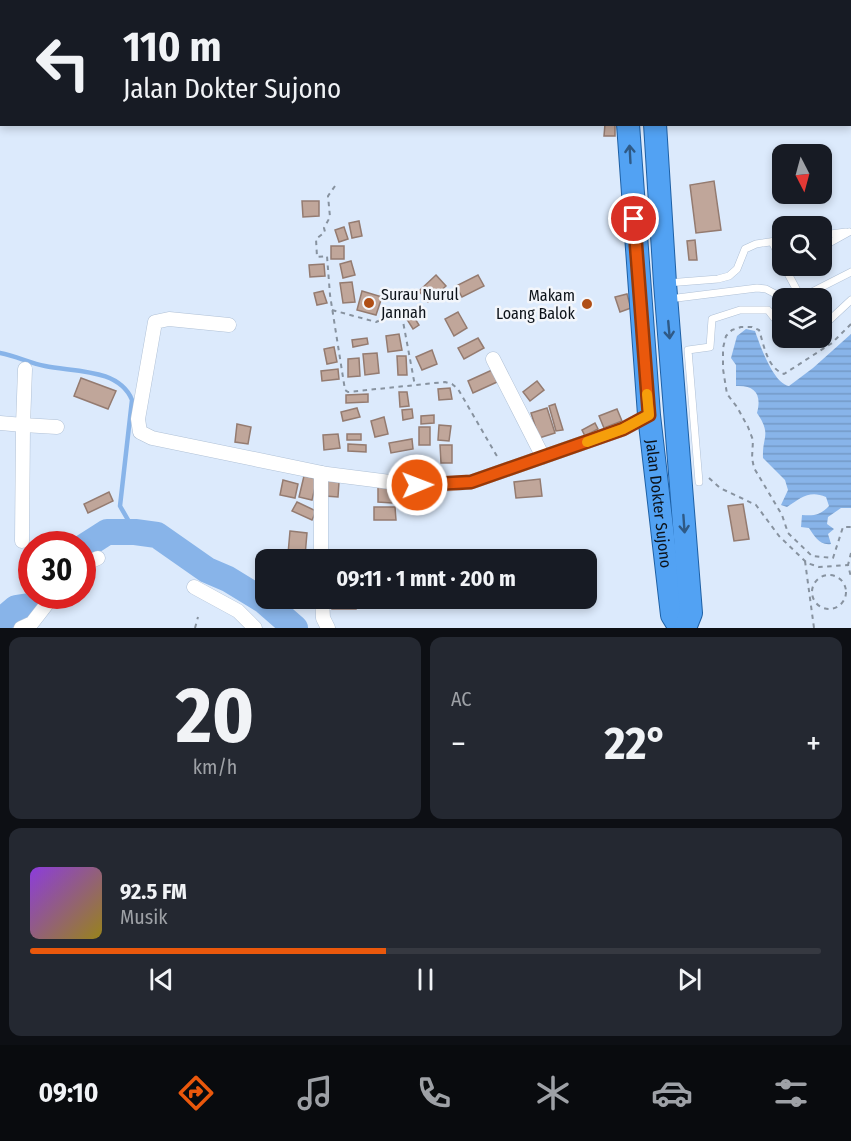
<!DOCTYPE html>
<html lang="id">
<meta charset="utf-8">
<style>
:root{--surface:#171b24;--page:#242831;--text:#f1f3f6;--muted:#9ea1a6;--line:#363941;--accent:#ea580c}
body{margin:0;font-family:"Fira Sans Condensed",sans-serif;background:var(--page);color:var(--text);height:100vh;display:flex;flex-direction:column;font-size:22px;white-space:nowrap}
*{box-sizing:border-box;margin:0}
p{font-size:20px;color:var(--muted)}
.icon{flex:none;width:33px;height:33px;fill:none;stroke:currentColor;stroke-width:2;stroke-linecap:round;stroke-linejoin:round}
.map{position:relative;height:628px;overflow:hidden}
.details{display:flex;flex-direction:column;gap:9px;padding:9px;background:#0d0f14;flex:1}
.details>*{flex:none}
.top-card{position:absolute;left:0px;top:0px;width:852px;height:126px;box-shadow:0 3px 9px #0003;background:#171b24;color:var(--text);overflow:hidden}
.needle{width:39px;rotate:174deg}
.buttons{position:absolute;left:772px;top:144px;display:grid;gap:12px}
.buttons a{display:grid;place-items:center;width:60px;height:60px;border-radius:12px;background:var(--surface);box-shadow:0 3px 9px #0003;font-size:30px}
.speed{position:absolute;left:18px;top:531px;display:flex;gap:12px;font-size:30px;font-weight:700;text-align:center}
.speed>*{display:grid;place-content:center;width:78px;height:78px;border-radius:50%;background:var(--surface);box-shadow:0 3px 9px #0003;line-height:1}
.speed .limit{border:9px solid #d22;background:#fff;color:#111}
.pin{position:absolute;display:grid;place-items:center;width:51px;height:51px;color:#fff;margin:-26px;border:3px solid #fff;border-radius:50%;box-shadow:0 2px 6px #0007}
.me{position:absolute;width:66px;margin:-33px;rotate:89deg;stroke-linejoin:round;filter:drop-shadow(0 0 4px #0008)}
.turn{display:flex;align-items:center;gap:21px;height:126px;padding:0 24px;font-size:27px}
.turn .icon{width:78px;height:78px;stroke-width:2.5}
.turn b{display:block;font-size:42px;line-height:51px}
.big{font-size:45px;font-weight:700;line-height:1.1}
.details .card{flex:1;display:flex;flex-direction:column;justify-content:center;gap:9px;min-width:0;padding:0 21px;border-radius:12px;background:var(--page)}
.details .dial{align-items:center;gap:0}
.dial b{font-size:78px;line-height:1}
.song{display:flex;align-items:center;gap:18px}
.cover{width:72px;height:72px;border-radius:9px;background:linear-gradient(135deg,hsl(270 70% 55%),hsl(50 70% 35%))}
.played{height:6px;border-radius:3px;background:linear-gradient(90deg,var(--accent) 45%,var(--line) 45%)}
.keys{display:flex;justify-content:space-around;direction:ltr}
.heat{display:flex;justify-content:space-between;align-items:center;font-size:33px;direction:ltr}
.details .tiles{flex:1;display:grid;gap:9px;grid-template-columns:1fr 1fr}
.card:last-child{grid-column:span 2}
.trip{position:absolute;left:255px;top:549px;width:342px;height:60px;border-radius:12px;background:var(--surface);box-shadow:0 3px 9px #0003;font-weight:700;line-height:60px;text-align:center}
.tabs{display:flex;height:96px;justify-content:space-around;align-items:center;background:#090b0e;color:var(--muted)}
.tabs .icon{width:42px;height:42px}
.tabs .current{color:var(--accent)}
.tabs b{font-size:27px;color:var(--text)}
.map>svg:first-child{display:block}
.water{fill:url(#water-rules)}
.lines{fill:none;stroke-linecap:round;stroke-linejoin:round}
.stream{stroke:#88b4e9;stroke-width:4.5}
.river{stroke:#88b4e9;stroke-width:26}
.building{fill:#c0a69a;stroke:#947b70;stroke-width:1.5}
.service-casing{stroke:#b0c1d6;stroke-width:8}
.minor-casing{stroke:#b0c1d6;stroke-width:15}
.trunk-casing{stroke:#1e60a5;stroke-width:24}
.path{stroke:#87929f;stroke-width:2;stroke-dasharray:4.5 4.5;stroke-linecap:butt}
.service{stroke:#fff;stroke-width:7}
.minor{stroke:#fff;stroke-width:14}
.trunk{stroke:#52a2f3;stroke-width:22}
.oneway{stroke:#2f5a86}
.route-casing{stroke:#983908;stroke-width:15}
.route{stroke:#ea580c;stroke-width:10}
.slow{stroke:#f59e0b;stroke-width:10}
.poi-dot{fill:#b04e15;stroke:#f3f6fb;stroke-width:2}
.labels{text-anchor:middle;stroke-width:5;stroke-linejoin:round;paint-order:stroke}
.poi-label{font-size:16px;fill:#0c1219;stroke:#f3f6fb;text-anchor:start}
.street-label{font-size:16px;fill:#0c1219;stroke:#f3f6fb}
</style>
<div class="map">
<svg width="851" height="628" viewBox="0 0 851 628">
<defs>
<pattern id="water-rules" width="6" height="5" patternUnits="userSpaceOnUse" patternTransform="scale(1.5)"><rect width="6" height="5" fill="#88b4e9"/><path d="M0 2.5h6" fill="none" stroke="#749ac7"/></pattern>
</defs>
<rect width="100%" height="100%" fill="#dceafc"/>
<path class="water" d="M 746,329 L 755,331 C 760,345 773,383 789,386 L 813,368 L 851,334 L 851,508 L 841,508 L 828,517 L 827,524 L 834,529 L 828,534 L 831,544 C 820,546 814,536 809,528 L 801,527 L 802,515 C 815,516 820,515 829,506 L 826,497 C 809,490 801,498 787,507 L 781,505 L 788,490 L 785,480 L 763,458 C 762,436 772,435 757,413 C 762,394 755,385 736,386 L 736,365 L 731,358 L 737,336 Z"/>
<g class="lines">
<path class="stream" d="M 0,353 C 16,356 30,363 45,366 C 73,372 119,368 132,400 L 120,506 L 135,532"/>
<g class="river">
<polyline points="82,548 107,532 135,532 157,535 207,570 228,579 264,601 295,628"/>
<polyline points="0,618 4,618 16,608 35,605 41,596"/>
</g>
</g>
<g class="building">
<polygon points="605,124 615,124 615,136 604,136"/>
<polygon points="714,181 721,230 696,233 690,185"/>
<polygon points="302,201 319,201 319,216 303,217"/>
<polygon points="359,221 362,236 352,238 349,223"/>
<polygon points="344,227 348,239 339,242 335,230"/>
<polygon points="695,240 697,260 689,260 687,241"/>
<rect x="331" y="246" width="13" height="13"/>
<polygon points="351,261 355,275 343,278 340,264"/>
<polygon points="324,264 325,276 310,277 309,265"/>
<polygon points="436,275 446,286 428,302 419,291"/>
<polygon points="478,275 484,286 462,297 456,286"/>
<polygon points="352,282 355,302 343,303 340,283"/>
<polygon points="323,291 327,303 317,305 314,293"/>
<polygon points="362,291 382,297 376,315 357,310"/>
<polygon points="627,294 631,308 620,312 615,297"/>
<polygon points="409,309 419,325 413,329 403,313"/>
<polygon points="458,312 467,328 454,336 445,319"/>
<polygon points="399,334 402,350 388,352 386,336"/>
<polygon points="367,338 368,344 353,347 352,340"/>
<polygon points="478,338 484,348 464,359 458,348"/>
<polygon points="334,347 337,362 327,364 324,349"/>
<polygon points="432,350 437,364 422,370 416,357"/>
<polygon points="377,353 379,373 365,375 363,354"/>
<polygon points="397,356 406,356 407,375 398,375"/>
<polygon points="359,358 360,376 348,377 348,359"/>
<polygon points="338,369 339,379 322,381 321,371"/>
<polygon points="492,370 497,382 473,393 468,381"/>
<polygon points="81,378 116,391 108,409 74,396"/>
<polygon points="537,381 544,390 530,401 523,392"/>
<polygon points="450,388 452,399 439,400 438,389"/>
<polygon points="399,392 407,392 409,406 400,407"/>
<polygon points="368,394 368,402 346,403 346,395"/>
<polygon points="555,404 563,430 556,431 549,406"/>
<polygon points="357,408 360,417 343,421 341,412"/>
<polygon points="547,408 555,433 539,438 531,413"/>
<polygon points="412,409 413,418 403,420 402,410"/>
<polygon points="617,409 622,421 604,428 599,416"/>
<polygon points="434,415 434,423 421,424 421,416"/>
<polygon points="384,417 388,434 375,437 371,421"/>
<polygon points="595,423 598,429 585,436 582,430"/>
<polygon points="237,424 251,427 248,444 235,442"/>
<polygon points="439,425 451,426 449,441 438,440"/>
<rect x="419" y="427" width="11" height="18"/>
<polygon points="338,434 340,448 324,450 323,435"/>
<rect x="347" y="434" width="14" height="6"/>
<polygon points="412,439 413,449 391,453 389,443"/>
<polygon points="348,444 366,445 366,452 348,451"/>
<polygon points="440,445 452,445 452,463 441,463"/>
<polygon points="304,476 317,479 312,500 299,497"/>
<polygon points="540,479 542,496 516,498 514,482"/>
<polygon points="283,480 298,484 295,498 280,495"/>
<polygon points="326,481 339,482 338,497 325,496"/>
<polygon points="378,486 392,487 392,503 378,502"/>
<polygon points="109,492 113,501 88,513 84,504"/>
<polygon points="297,502 316,511 312,520 292,511"/>
<polygon points="743,504 749,539 734,541 728,506"/>
<polygon points="374,507 395,507 396,520 374,520"/>
<polygon points="290,531 307,533 305,556 288,554"/>
<rect x="332" y="598" width="24" height="11"/>
</g>
<g class="lines">
<defs>
<g id="service">
<polyline points="850,58 851,58"/>
<polyline points="822,235 846,232"/>
<polyline points="772,242 783,263"/>
<polyline points="822,247 849,232"/>
<polyline points="784,266 801,298"/>
<polyline points="667,283 718,279 729,276 737,269 745,249 756,244 783,240"/>
<polyline points="800,298 851,272"/>
<polyline points="669,299 757,288 766,289 783,298"/>
<polyline points="822,327 851,300"/>
<polyline points="699,482 688,350 710,347 712,319 740,310 768,310 783,329"/>
</g>
<g id="minor">
<polyline points="579,0 579,2"/>
<polyline points="229,325 169,319 155,322 138,419 140,432 152,438 327,474 398,483 435,485 471,482 623,429 649,415"/>
<polyline points="493,359 543,457"/>
<polyline points="25,369 23,425 57,427"/>
<polyline points="0,423 23,425 22,541"/>
<polyline points="321,560 321,473"/>
<polyline points="82,565 98,558"/>
<polyline points="194,587 238,611 255,628"/>
<polyline points="322,598 323,618 328,628"/>
<polyline points="21,628 32,623 53,596"/>
</g>
<g id="trunk">
<polyline points="620,0 620,2"/>
<polyline points="646,0 646,2"/>
<path id="s1" d="M 628,124 L 649,415 L 672,615 L 680,628"/>
<polyline points="655,124 665,283 691,613 685,628"/>
</g>
</defs>
<use href="#service" class="service-casing"/>
<use href="#minor" class="minor-casing"/>
<use href="#trunk" class="trunk-casing"/>
<g class="path">
<polyline points="335,186 328,196 330,217 324,228 325,232 316,239 317,257 327,256 330,295 345,390 348,392 445,382 452,384 458,389 498,458"/>
<polyline points="332,310 376,322 390,316 402,316 415,386"/>
<path d="M 851,324 L 832,343 L 784,374 C 767,368 764,345 759,330 L 752,327 L 741,327 L 732,330 L 726,336 L 723,348 L 723,369 L 727,394 L 737,407 L 748,427 L 753,440 L 752,458 L 754,468 L 782,515 L 788,533 L 812,556 L 833,558 L 843,527 L 851,527"/>
<polyline points="709,478 720,488 756,505 779,536 807,563 819,567 848,565"/>
<polyline points="851,553 848,565 851,577"/>
<polyline points="805,561 814,628"/>
<circle cx="829" cy="592" r="17"/>
<polyline points="195,628 198,617"/>
</g>
<use href="#service" class="service"/>
<use href="#minor" class="minor"/>
<use href="#trunk" class="trunk"/>
</g>
<defs><path id="oneway-shaft" d="M-6 0H5M1.5-3L5.5 0L1.5 3" fill="none" stroke-width="1.6" stroke-linecap="round" stroke-linejoin="round" transform="scale(1.5)"/></defs>
<g class="oneway">
<use href="#oneway-shaft" transform="translate(630 154) rotate(-93)"/>
<use href="#oneway-shaft" transform="translate(669 330) rotate(85)"/>
<use href="#oneway-shaft" transform="translate(684 524) rotate(86)"/>
</g>
<g class="lines">
<defs>
<polyline id="route" points="417,485 471,482 623,429 649,415 634,219"/>
</defs>
<use href="#route" class="route-casing"/>
<use href="#route" class="route"/>
<polyline class="slow" points="587,442 623,429 649,415 647,394"/>
</g>
<g class="poi-dot">
<circle cx="369" cy="303" r="6"/>
<circle cx="587" cy="304" r="6"/>
</g>
<g class="labels">
<g class="poi-label">
<text x="381" y="300">Surau Nurul<tspan x="381" dy="18">Jannah</tspan></text>
<text x="575" y="301" text-anchor="end">Makam<tspan x="575" dy="18">Loang Balok</tspan></text>
</g>
<g class="street-label">
<text dy="6" stroke="none"><textPath href="#s1" startOffset="381">Jalan Dokter Sujono</textPath></text>
</g>
</g>
</svg>
<div class="buttons">
<a><svg class="needle" viewBox="-14 -14 28 28"><path d="M0-13l5 13h-10z" fill="#e53935"/><path d="M0 13l5-13h-10z" fill="#9ea1a6"/></svg></a>
<a><svg class="icon" aria-label="search" viewBox="0 0 24 24"><circle cx="10" cy="10" r="6"/><path d="M15 15l6 6"/></svg></a>
<a><svg class="icon" aria-label="layers" viewBox="0 0 24 24"><path d="M12 4l9 5-9 5-9-5zM3 14l9 5 9-5"/></svg></a>
</div>
<div class="speed"><div class="limit">30</div></div>
<div class="pin" style="left:634px;top:219px;background:#d93025"><svg class="icon" aria-label="arrive" viewBox="0 0 24 24"><path d="M6 21V4h12l-3 4 3 4H6"/></svg></div>
<svg class="me" style="left:417px;top:485px" viewBox="-20 -20 40 40"><circle r="17" fill="#ea580c" stroke="#fff" stroke-width="3"/><path d="M0-11L8 9 0 5-8 9z" fill="#fff"/></svg>
<div class="trip">09:11 · 1 mnt · 200 m</div>
<div class="top-card">
<div class="turn"><svg class="icon" aria-label="left" viewBox="0 0 24 24"><path d="M17 20v-9H6M10 6l-5 5 5 5"/></svg><div><b>110 m</b>Jalan Dokter Sujono</div></div>
</div>
</div>
<section class="details">
<div class="tiles">
<div class="card dial"><b>20</b><p>km/h</p></div>
<div class="card"><p>AC</p>
<div class="heat"><a>−</a><b class="big">22°</b><a>+</a></div>
</div>
<div class="card">
<div class="song"><i class="cover"></i><div><b>92.5 FM</b><p>Musik</p></div></div>
<div class="played"></div>
<div class="keys"><svg class="icon" aria-label="previous" viewBox="0 0 24 24"><path d="M18 5L8 12l10 7zM5 5v14"/></svg><svg class="icon" aria-label="pause" viewBox="0 0 24 24"><path d="M8 5v14M16 5v14"/></svg><svg class="icon" aria-label="next" viewBox="0 0 24 24"><path d="M6 5l10 7-10 7zM19 5v14"/></svg></div>
</div>
</div>
</section>
<nav class="tabs">
<b>09:10</b>
<svg class="icon current" aria-label="directions" viewBox="0 0 24 24"><path d="M12 3l9 9-9 9-9-9zM9 14v-3h6M13 9l2 2-2 2"/></svg>
<svg class="icon" aria-label="music" viewBox="0 0 24 24"><path d="M9 18V5l10-2v13"/><circle cx="6" cy="18" r="3"/><circle cx="16" cy="16" r="3"/></svg>
<svg class="icon" aria-label="phone" viewBox="0 0 24 24"><path d="M5 4h4l2 5-3 2q2 4 5 5l2-3 5 2v4C11 20 4 13 5 4z"/></svg>
<svg class="icon" aria-label="climate" viewBox="0 0 24 24"><path d="M12 3v18M4 7l16 10M4 17L20 7"/></svg>
<svg class="icon" aria-label="car" viewBox="0 0 24 24"><path d="M5 17H2v-5l4-1 3-4h7l3 4 3 1v5h-3M9 17h6M6 11h13"/><circle cx="7" cy="17" r="2"/><circle cx="17" cy="17" r="2"/></svg>
<svg class="icon" aria-label="filters" viewBox="0 0 24 24"><path d="M4 7h16M4 17h16"/><circle cx="9" cy="7" r="2"/><circle cx="15" cy="17" r="2"/></svg>
</nav>
